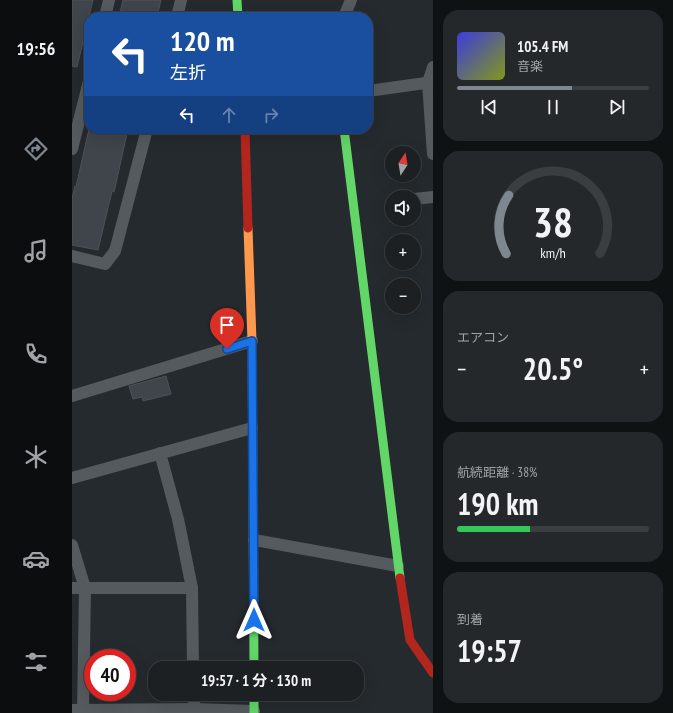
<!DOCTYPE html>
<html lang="ja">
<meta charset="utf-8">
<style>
:root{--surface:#1c2023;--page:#25282b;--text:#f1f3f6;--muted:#a0a3a6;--line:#3a3e41;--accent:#7e868f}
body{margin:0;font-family:"PT Sans Narrow","Noto Sans JP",sans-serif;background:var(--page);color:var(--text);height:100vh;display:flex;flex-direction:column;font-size:15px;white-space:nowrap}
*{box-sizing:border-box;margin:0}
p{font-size:13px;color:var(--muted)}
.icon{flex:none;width:22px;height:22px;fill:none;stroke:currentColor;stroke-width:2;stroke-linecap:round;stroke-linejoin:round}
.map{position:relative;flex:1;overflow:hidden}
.details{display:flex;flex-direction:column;gap:10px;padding:10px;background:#0f1213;width:240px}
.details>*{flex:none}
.top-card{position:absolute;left:12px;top:12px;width:289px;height:122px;border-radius:16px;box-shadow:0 4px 16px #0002,0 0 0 1px var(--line);background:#1a4fa0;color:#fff;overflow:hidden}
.needle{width:26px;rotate:12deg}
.fabs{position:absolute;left:313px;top:146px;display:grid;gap:8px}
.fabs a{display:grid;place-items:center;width:36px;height:36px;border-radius:50%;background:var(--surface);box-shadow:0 4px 16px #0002,0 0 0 1px var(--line);font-size:20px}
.speed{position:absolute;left:12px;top:649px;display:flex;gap:8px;font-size:20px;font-weight:700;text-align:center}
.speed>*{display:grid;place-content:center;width:52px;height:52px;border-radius:50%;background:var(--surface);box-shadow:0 4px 16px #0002,0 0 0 1px var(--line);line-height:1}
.speed .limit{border:6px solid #d22;background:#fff;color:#111}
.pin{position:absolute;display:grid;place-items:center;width:34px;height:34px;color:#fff;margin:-41px -17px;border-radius:50% 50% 50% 0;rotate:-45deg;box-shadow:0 0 4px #0007}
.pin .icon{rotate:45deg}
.me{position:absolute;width:44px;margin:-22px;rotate:0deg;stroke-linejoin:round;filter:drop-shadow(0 0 3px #0008)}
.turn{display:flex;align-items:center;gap:14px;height:84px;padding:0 20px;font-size:18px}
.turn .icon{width:52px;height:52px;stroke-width:2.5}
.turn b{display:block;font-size:28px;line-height:34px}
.lanes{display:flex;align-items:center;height:38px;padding:0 20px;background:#0003;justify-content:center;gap:20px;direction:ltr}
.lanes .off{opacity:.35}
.big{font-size:30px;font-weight:700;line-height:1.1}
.details .card{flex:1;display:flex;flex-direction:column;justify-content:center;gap:6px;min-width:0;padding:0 14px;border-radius:16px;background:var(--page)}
.details .dial{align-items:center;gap:0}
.dial svg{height:104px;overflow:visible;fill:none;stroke:var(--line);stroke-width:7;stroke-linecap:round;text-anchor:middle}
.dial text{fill:var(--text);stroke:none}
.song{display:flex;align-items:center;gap:12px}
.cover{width:48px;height:48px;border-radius:6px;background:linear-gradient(135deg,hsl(240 70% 55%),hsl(70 70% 35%))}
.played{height:4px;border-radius:2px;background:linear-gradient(90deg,var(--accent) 60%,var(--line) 60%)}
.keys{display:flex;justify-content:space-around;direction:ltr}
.heat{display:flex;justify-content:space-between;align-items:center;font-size:22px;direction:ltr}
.charge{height:6px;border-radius:3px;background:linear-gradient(90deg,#34c759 38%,var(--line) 0)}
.trip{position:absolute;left:76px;top:661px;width:216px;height:40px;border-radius:16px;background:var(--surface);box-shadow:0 4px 16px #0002,0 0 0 1px var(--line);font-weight:700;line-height:40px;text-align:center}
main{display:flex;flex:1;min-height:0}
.menu{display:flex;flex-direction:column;width:72px;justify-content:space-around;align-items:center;background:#0b0d0e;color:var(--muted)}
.menu .icon{width:28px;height:28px}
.menu .on{color:var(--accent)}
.menu b{font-size:18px;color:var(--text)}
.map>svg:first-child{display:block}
.building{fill:#40454b;stroke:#4d5258}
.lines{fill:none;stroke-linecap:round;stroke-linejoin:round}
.street{stroke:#555a5e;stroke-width:12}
.fast{stroke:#63d668;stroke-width:9}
.slow{stroke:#ff974d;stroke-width:9}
.jam{stroke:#b3261e;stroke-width:9}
.route-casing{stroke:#114b97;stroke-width:10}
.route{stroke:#1a73e8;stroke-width:7}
</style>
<main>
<nav class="menu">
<b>19:56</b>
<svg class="icon on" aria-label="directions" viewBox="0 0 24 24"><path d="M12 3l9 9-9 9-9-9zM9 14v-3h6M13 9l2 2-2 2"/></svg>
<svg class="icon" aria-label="music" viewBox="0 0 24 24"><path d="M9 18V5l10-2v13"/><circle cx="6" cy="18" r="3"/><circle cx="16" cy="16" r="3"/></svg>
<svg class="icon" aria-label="phone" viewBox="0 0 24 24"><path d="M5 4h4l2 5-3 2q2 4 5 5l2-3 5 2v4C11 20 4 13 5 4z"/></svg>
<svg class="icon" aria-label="climate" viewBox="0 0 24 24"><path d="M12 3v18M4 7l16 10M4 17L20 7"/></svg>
<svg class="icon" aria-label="car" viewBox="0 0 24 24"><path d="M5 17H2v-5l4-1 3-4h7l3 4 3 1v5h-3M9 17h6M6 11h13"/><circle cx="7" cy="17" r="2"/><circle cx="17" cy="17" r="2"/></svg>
<svg class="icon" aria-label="filters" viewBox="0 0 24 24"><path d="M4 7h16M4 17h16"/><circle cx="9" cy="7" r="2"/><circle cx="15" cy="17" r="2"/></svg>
</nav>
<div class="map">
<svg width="361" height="713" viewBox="0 0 361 713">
<rect width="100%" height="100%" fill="#252a2f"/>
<g class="building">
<polygon points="0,0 21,0 5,67 0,66"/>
<polygon points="51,0 89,0 85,17 47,17"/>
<polygon points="17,129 56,129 42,192 40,191 26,250 0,245 0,198 3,186 4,187"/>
<polygon points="94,376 99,394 71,401 70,397 61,399 57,386"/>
</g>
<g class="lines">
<g class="street">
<polyline points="33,17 37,0"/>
<polyline points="105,17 109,0"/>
<polyline points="272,17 279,0"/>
<polyline points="361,67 356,83 361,154"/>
<polyline points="296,91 361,82"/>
<polyline points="0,149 17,81"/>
<polyline points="342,199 361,197"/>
<polyline points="0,256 33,264 43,251 75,129"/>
<polyline points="0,396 180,341"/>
<polyline points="88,453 106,519 120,588 121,668"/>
<polyline points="0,478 180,428"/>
<polyline points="182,540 326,566"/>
<polyline points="0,545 13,588 11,713"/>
<polyline points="0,588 120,588"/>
<polyline points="122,694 122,709"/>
<polyline points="0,710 122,709 182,711"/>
</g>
<g class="fast">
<polyline points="165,0 166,17"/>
<polyline points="272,129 328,578"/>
<polyline points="181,488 182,668"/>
<polyline points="182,694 182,713"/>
</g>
<polyline class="slow" points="176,228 180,341 181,488"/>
<g class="jam">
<polyline points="173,129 176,228"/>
<polyline points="328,578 338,640 361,673"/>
</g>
</g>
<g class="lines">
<defs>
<polyline id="route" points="155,349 180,341 182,620"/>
</defs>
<use href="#route" class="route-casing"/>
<use href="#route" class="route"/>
</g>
</svg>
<div class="fabs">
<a><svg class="needle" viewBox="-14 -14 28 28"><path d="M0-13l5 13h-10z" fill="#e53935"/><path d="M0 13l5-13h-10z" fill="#a0a3a6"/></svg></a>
<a><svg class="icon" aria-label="sound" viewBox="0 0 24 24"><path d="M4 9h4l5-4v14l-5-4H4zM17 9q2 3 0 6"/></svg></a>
<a>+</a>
<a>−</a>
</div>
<div class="speed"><div class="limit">40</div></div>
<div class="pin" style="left:155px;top:349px;background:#d93025"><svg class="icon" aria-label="arrive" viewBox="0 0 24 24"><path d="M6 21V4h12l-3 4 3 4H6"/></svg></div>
<svg class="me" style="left:182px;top:620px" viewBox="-20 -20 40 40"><path d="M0-17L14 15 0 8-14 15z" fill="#1a73e8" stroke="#fff" stroke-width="4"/></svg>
<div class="trip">19:57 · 1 分 · 130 m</div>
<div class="top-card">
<div class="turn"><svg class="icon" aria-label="left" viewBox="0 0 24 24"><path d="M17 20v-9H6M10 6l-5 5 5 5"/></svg><div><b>120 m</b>左折</div></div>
<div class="lanes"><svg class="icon" aria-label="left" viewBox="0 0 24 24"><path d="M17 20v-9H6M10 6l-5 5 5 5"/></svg><svg class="icon off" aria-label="ahead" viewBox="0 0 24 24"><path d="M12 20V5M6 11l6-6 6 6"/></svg><svg class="icon off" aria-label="right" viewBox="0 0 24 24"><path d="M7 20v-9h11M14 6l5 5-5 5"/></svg></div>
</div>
</div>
<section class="details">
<div class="card">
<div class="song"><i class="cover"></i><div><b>105.4 FM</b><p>音楽</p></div></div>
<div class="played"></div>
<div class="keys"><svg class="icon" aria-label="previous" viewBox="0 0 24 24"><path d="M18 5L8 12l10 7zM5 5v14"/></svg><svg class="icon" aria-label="pause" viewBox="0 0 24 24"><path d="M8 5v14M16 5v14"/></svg><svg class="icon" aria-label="next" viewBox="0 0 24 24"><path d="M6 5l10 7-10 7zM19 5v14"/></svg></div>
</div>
<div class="card dial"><svg viewBox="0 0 100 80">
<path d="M14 69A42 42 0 1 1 86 69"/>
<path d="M14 69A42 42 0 0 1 16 24" stroke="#7e868f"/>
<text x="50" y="56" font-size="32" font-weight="700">38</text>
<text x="50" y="72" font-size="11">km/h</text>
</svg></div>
<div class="card"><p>エアコン</p>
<div class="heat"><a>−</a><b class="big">20.5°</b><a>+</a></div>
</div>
<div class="card"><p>航続距離 · 38%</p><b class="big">190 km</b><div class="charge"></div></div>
<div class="card"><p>到着</p><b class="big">19:57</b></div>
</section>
</main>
